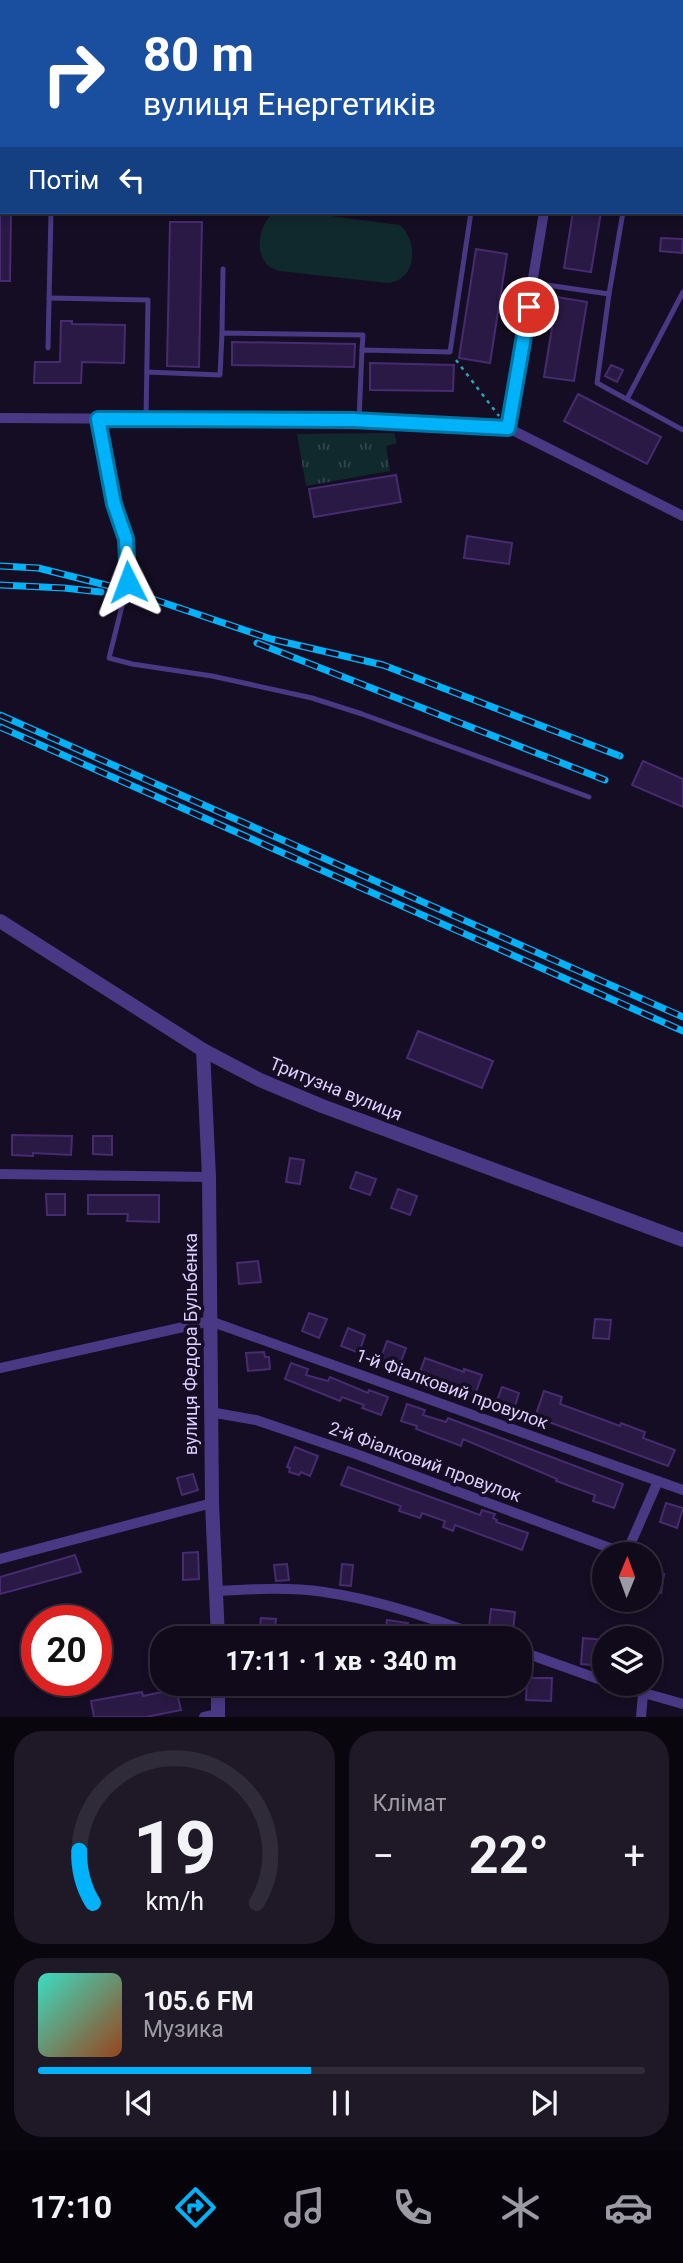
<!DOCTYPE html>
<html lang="uk">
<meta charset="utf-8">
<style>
:root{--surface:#100a1a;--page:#1e1827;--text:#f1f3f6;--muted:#9c9aa2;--line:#302b39;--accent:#00b2fa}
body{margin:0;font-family:Roboto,sans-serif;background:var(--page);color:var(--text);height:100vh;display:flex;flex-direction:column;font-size:26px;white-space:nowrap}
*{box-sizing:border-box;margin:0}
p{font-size:23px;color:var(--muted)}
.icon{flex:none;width:38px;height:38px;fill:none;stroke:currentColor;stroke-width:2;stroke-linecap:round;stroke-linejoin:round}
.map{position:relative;height:1717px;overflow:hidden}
.drawer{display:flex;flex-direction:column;gap:14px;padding:14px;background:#09060e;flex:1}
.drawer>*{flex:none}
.guide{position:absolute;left:0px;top:0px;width:684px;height:214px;box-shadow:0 4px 10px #0003,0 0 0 2px var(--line);background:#1a4fa0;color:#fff;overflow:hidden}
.needle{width:46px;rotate:1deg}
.fabs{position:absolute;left:592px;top:1542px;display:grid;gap:14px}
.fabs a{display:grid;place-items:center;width:70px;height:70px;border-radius:50%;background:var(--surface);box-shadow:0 4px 10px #0003,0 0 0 2px var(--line);font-size:35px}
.speed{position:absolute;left:21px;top:1605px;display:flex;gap:14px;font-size:35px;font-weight:700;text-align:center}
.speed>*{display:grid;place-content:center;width:91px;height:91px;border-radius:50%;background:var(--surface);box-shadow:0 4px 10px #0003,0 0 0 2px var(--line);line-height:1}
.speed .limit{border:10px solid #d22;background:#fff;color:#111}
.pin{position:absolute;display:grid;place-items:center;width:60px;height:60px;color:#fff;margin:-30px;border:4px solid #fff;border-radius:50%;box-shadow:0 2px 7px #0007}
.me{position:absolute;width:77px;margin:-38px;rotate:357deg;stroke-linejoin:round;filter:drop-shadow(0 0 5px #0008)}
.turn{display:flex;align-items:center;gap:24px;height:147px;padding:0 28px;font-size:32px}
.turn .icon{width:91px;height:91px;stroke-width:2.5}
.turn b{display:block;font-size:49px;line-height:60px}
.then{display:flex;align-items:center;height:66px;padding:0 28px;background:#0003;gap:14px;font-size:26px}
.big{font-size:52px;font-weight:700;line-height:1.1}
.drawer .widget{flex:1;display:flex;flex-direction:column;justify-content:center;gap:10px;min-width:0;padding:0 24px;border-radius:28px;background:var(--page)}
.drawer .dial{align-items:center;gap:0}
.dial svg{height:182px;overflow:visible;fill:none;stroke:var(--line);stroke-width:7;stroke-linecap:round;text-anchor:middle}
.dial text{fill:var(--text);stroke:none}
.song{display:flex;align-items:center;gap:21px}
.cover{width:84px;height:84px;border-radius:10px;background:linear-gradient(135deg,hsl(170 70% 55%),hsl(20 70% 35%))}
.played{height:7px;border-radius:4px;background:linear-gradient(90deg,var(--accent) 45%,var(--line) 45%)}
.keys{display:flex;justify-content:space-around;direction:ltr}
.heat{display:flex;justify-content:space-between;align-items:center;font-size:38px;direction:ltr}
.drawer .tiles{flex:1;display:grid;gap:14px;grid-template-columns:1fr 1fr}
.widget:last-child{grid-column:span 2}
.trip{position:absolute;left:150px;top:1626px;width:382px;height:70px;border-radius:28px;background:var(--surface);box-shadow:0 4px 10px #0003,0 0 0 2px var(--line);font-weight:700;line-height:70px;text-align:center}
.menu{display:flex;height:112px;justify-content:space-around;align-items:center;background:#06040a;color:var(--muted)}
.menu .icon{width:49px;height:49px}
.menu .selected{color:var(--accent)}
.menu b{font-size:32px;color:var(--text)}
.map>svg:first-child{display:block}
.grass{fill:url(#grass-tufts)}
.pitch{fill:#10292d}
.building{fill:#2a1944;stroke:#462b70;stroke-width:2}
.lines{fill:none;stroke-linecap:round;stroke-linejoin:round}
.path{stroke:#2ca4b6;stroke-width:2.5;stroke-dasharray:3.5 5;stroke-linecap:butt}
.service{stroke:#493883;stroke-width:5}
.minor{stroke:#493883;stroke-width:10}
.tertiary{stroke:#493883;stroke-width:14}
.rail-casing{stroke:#00b2fa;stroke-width:7}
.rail{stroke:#150d23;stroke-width:4.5;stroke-dasharray:13;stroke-linecap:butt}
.route-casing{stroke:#0074a2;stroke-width:18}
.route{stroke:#00b2fa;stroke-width:12}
.labels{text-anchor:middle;stroke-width:7;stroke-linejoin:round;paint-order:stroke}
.street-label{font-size:18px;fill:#decfff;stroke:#150d23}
</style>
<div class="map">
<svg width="683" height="1717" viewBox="0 0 683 1717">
<defs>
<pattern id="grass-tufts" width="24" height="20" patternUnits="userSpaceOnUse" patternTransform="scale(1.75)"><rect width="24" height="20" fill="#10292d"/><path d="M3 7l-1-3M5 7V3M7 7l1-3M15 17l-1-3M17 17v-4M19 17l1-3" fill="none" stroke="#32474c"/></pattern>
</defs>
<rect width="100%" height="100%" fill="#150d23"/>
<polygon class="grass" points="394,433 397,443 386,446 390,471 306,486 297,434"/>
<path class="pitch" d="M 276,212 L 300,212 L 400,225 C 419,242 417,281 387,283 L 279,271 C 274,269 268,267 265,262 C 254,248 261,219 276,212 Z"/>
<g class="building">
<polygon points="573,212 601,212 591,272 564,268"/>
<polygon points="0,213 11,213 10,281 0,281"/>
<polygon points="170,222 202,222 199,367 167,366"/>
<polygon points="661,238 683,239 682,253 660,251"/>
<polygon points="476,249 507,254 490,363 459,358"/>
<polygon points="557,297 587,302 574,381 544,377"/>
<polygon points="61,321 72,321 72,324 125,325 124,363 82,362 81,383 34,383 35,362 60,362"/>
<polygon points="232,342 355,344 354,367 232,365"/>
<polygon points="370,363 454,365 453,391 370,390"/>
<polygon points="611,365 623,370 617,382 605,376"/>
<polygon points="578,394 661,437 647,464 564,421"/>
<polygon points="396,475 401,502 314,517 309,489"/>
<polygon points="467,536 512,543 509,564 464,558"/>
<polygon points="643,761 683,779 683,807 632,785"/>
<polygon points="418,1031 493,1061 482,1088 407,1058"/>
<polygon points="12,1135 72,1136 71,1155 33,1153 33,1156 12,1155"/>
<polygon points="93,1136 112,1136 112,1155 93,1154"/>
<polygon points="290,1158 304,1160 300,1184 286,1182"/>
<polygon points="356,1172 376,1179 370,1195 350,1188"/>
<polygon points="398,1189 417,1196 410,1215 391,1208"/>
<polygon points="46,1194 65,1194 65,1215 47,1215"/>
<polygon points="88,1195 159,1195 159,1222 127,1221 128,1214 88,1214"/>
<polygon points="258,1261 261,1282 239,1284 237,1263"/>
<polygon points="309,1313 327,1319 319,1338 302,1331"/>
<polygon points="595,1319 611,1320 609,1339 593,1338"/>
<polygon points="348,1328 365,1335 359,1353 341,1346"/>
<polygon points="387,1341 406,1348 399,1367 380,1360"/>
<polygon points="264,1352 265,1357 269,1357 270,1369 248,1371 246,1353"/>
<polygon points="425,1358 464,1372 464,1369 482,1375 475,1395 419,1375"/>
<polygon points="291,1363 308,1369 306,1375 328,1381 330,1377 368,1393 369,1390 388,1397 381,1415 362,1408 364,1405 342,1397 340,1401 285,1379"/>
<polygon points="502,1387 519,1393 514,1409 496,1403"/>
<polygon points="544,1391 562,1397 560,1404 620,1426 621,1423 645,1432 643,1438 675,1450 668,1466 535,1417"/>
<polygon points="407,1404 425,1410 423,1415 446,1422 448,1418 623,1484 614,1508 593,1501 595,1495 556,1481 557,1479 463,1439 461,1446 416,1429 417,1426 401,1421"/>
<polygon points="295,1447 318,1456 310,1476 301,1472 299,1475 289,1472 290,1468 287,1467"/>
<polygon points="348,1467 480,1515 482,1510 495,1514 493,1518 497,1520 496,1522 528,1533 522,1550 455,1525 453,1531 443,1527 445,1521 422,1513 420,1518 399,1511 401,1506 341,1485"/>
<polygon points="193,1474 198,1490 182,1495 177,1478"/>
<polygon points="666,1503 683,1508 677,1528 660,1522"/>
<polygon points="198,1552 199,1579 183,1580 183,1553"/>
<polygon points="75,1555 81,1572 0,1594 0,1577"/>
<polygon points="287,1564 289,1580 276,1581 274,1565"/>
<polygon points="342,1564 353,1565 351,1586 340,1585"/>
<polygon points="649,1571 664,1574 661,1593 649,1592"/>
<polygon points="491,1609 515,1612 513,1630 489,1627"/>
<polygon points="261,1618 276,1619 274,1636 259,1635"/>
<polygon points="387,1620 408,1623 406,1638 385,1635"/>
<polygon points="583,1638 604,1640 604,1666 581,1664"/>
<polygon points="527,1678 552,1678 551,1701 526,1700"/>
<polygon points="176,1689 181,1710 146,1717 94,1717 91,1701 142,1692 143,1696"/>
</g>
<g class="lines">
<polyline class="path" points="456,360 499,416"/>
<g class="service">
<polyline points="39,0 41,2"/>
<polyline points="156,2 157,0"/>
<polyline points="682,67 683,65"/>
<polyline points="682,130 683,130"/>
<polyline points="533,283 609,294 623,212"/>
<polyline points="609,294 597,383 683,430"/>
<polyline points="49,298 148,300 146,419"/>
<polyline points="222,333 223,269"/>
<polyline points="48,348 51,212"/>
<polyline points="147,372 220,375 222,333 363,335 362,350"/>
<polyline points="627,399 683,292"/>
<polyline points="98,419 114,504 126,539 128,582 109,658 132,664 212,676 312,698 362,714 589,797"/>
<polyline points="359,420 362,350 450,352 471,212"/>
</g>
<g class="minor">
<polyline points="535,0 550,2"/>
<polyline points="628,2 628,0"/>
<polyline points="682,46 683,46"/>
<polyline points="0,418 353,420 508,428 683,516"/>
<polyline points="508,428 544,212"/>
<polyline points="0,1174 209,1177"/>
<polyline points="0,1368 210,1321 683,1490"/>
<polyline points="210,1412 256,1420 356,1454 626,1554"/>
<polyline points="626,1554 658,1481"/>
<polyline points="0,1559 212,1503"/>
<path d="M 216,1591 C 252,1589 289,1587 324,1592 C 379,1600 433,1618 485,1638"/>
<polyline points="520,1651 604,1681"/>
<polyline points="612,1684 683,1704"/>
<polyline points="204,1717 218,1714"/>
<polyline points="641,1717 643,1694"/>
</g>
<g class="tertiary">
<polyline points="0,921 203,1050 260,1080 322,1106 683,1240"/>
<polyline points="203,1050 209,1177 212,1503 218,1638"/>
<polyline points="218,1717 218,1684"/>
</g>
<defs>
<g id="rail">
<polyline points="0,566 38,568 126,590 271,639 383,665 620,756"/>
<polyline points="0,585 64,588 101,592"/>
<polyline points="257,643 605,780"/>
<polyline points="0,715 683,1017"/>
<polyline points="0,727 683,1031"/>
</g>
</defs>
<use href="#rail" class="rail-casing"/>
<use href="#rail" class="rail"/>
</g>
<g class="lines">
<defs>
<polyline id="route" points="128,582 126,539 114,504 98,419 353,420 508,428 529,307"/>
</defs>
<use href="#route" class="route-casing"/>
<use href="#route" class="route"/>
</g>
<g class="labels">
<g class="street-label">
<text transform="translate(336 1089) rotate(22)" y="6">Тритузна вулиця</text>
<text transform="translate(191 1344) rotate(-90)" y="6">вулиця Федора Бульбенка</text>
<text transform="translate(452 1389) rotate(20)" y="6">1-й Фіалковий провулок</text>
<text transform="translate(425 1462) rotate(20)" y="6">2-й Фіалковий провулок</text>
</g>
</g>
</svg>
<div class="fabs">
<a><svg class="needle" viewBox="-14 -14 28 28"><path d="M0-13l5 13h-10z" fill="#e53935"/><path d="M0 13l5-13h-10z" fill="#9c9aa2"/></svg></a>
<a><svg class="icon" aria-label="layers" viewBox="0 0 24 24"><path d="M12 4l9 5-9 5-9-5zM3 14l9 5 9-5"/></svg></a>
</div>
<div class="speed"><div class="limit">20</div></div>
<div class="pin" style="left:529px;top:307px;background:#d93025"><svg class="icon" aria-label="arrive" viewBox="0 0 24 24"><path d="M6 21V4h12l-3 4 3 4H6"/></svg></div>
<svg class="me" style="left:128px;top:582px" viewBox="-20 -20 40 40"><path d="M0-17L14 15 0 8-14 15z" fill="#00b2fa" stroke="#fff" stroke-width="4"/></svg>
<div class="trip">17:11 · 1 хв · 340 m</div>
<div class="guide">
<div class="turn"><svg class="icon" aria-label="right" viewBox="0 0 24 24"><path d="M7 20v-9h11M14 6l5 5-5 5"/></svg><div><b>80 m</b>вулиця Енергетиків</div></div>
<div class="then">Потім<svg class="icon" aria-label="left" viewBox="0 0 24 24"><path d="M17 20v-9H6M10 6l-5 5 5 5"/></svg></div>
</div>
</div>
<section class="drawer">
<div class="tiles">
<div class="widget dial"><svg viewBox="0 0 100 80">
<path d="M14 69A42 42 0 1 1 86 69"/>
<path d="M14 69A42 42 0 0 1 8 46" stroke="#00b2fa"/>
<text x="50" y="56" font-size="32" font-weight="700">19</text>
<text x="50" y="72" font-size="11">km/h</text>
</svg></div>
<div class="widget"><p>Клімат</p>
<div class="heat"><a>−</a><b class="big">22°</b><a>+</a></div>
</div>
<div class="widget">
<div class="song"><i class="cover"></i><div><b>105.6 FM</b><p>Музика</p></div></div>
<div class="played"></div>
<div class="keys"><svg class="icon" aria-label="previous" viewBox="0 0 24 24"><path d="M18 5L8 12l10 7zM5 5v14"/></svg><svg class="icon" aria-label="pause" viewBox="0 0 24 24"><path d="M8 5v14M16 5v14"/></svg><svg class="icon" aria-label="next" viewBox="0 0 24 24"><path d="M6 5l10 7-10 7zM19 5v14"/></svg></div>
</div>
</div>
</section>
<nav class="menu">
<b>17:10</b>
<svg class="icon selected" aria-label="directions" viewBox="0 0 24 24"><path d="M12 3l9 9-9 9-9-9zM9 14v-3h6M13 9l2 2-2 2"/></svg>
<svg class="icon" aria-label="music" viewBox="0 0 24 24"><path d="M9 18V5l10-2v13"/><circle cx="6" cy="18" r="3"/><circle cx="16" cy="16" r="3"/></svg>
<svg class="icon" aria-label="phone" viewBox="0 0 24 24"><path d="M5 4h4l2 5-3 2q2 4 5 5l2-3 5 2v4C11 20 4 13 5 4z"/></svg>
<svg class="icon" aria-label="climate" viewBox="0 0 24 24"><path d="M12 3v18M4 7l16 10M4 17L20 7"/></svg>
<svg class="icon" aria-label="car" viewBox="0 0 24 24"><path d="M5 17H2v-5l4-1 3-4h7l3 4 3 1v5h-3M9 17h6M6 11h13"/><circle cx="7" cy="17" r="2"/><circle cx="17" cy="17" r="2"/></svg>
</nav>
